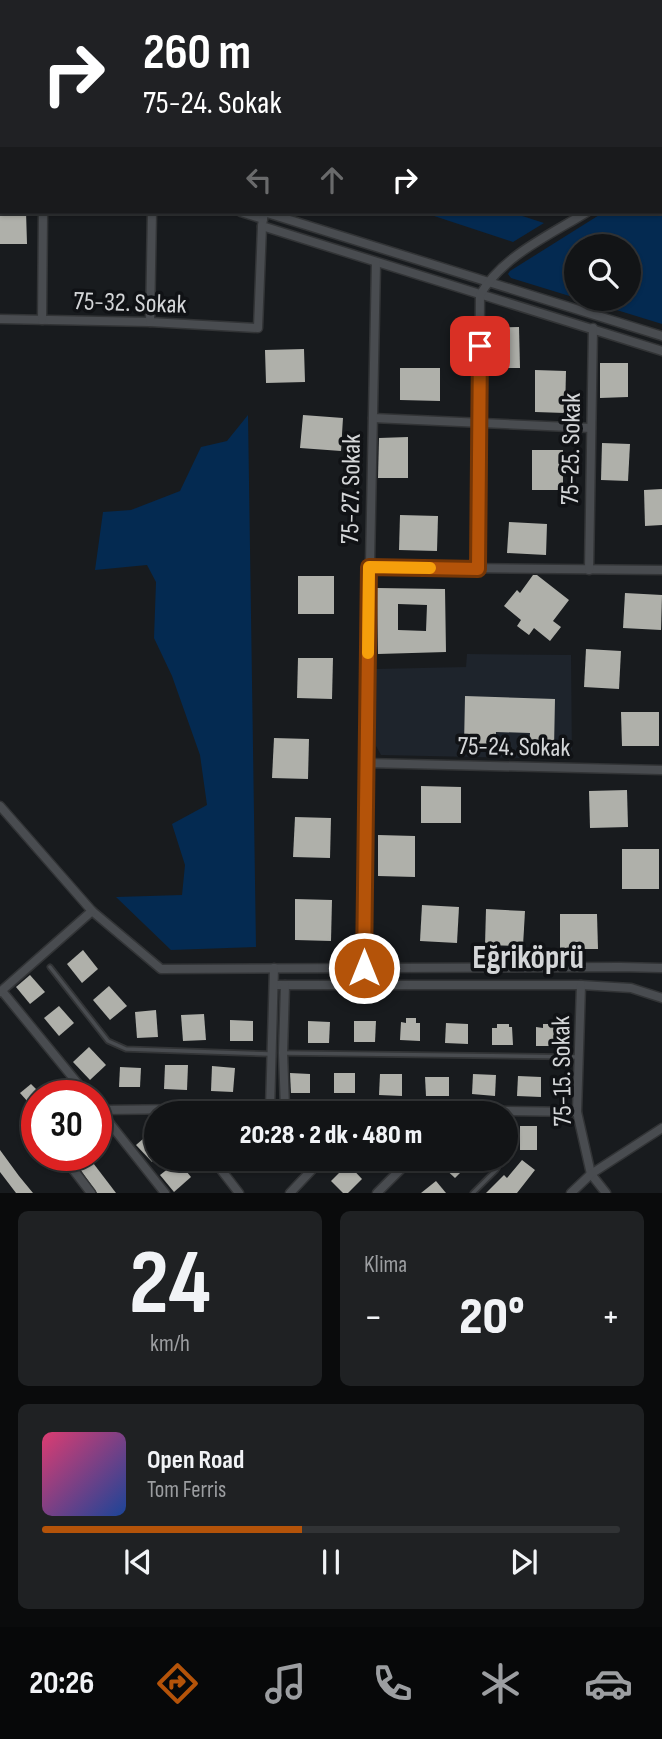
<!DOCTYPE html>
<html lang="tr">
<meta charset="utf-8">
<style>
:root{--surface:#121416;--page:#1f2123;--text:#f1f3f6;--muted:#9c9ea1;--line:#313335;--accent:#b45309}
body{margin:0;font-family:"Sofia Sans Condensed",sans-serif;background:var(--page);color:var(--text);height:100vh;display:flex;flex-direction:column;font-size:26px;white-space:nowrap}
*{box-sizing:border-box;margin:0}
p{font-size:23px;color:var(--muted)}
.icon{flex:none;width:38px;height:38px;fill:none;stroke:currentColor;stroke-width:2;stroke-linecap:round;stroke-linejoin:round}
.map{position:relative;height:1193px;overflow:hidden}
.sheet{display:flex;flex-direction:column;gap:18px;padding:18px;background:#0a0b0c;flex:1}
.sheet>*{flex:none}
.guide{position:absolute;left:0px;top:0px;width:663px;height:214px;box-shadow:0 2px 5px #0004,0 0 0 2px var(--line);background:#202124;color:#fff;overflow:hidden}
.fabs{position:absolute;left:564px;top:234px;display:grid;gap:14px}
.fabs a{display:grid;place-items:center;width:77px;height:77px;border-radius:50%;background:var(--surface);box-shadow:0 2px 5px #0004,0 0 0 2px var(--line);font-size:35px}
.speed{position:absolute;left:21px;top:1080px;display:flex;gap:14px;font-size:35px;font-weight:700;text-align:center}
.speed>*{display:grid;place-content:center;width:91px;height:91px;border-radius:50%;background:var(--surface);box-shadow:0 2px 5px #0004,0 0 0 2px var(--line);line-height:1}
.speed .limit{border:10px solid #d22;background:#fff;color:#111}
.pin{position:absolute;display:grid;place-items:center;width:60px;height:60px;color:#fff;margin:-30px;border-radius:14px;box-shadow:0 4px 10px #0006}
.me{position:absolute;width:77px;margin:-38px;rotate:0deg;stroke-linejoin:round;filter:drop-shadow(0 0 5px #0008)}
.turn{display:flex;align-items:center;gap:24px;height:147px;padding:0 28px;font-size:32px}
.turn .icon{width:91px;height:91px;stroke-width:2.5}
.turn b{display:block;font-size:49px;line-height:60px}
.lanes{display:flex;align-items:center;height:66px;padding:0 28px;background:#0003;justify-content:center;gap:35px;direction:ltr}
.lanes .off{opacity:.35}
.big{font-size:52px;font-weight:800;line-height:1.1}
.sheet .widget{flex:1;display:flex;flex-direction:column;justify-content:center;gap:10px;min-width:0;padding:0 24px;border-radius:10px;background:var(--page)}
.sheet .dial{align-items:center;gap:0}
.dial b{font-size:91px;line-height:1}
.song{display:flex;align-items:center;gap:21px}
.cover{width:84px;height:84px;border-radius:10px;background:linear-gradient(135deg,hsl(340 70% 55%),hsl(220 70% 35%))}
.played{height:7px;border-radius:4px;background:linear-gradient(90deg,var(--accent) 45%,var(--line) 45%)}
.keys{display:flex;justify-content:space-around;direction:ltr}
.heat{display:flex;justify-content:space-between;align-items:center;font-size:38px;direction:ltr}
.sheet .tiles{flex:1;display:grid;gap:18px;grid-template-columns:1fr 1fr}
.widget:last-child{grid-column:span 2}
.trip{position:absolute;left:144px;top:1101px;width:374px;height:70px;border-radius:35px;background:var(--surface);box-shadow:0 2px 5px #0004,0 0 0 2px var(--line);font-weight:800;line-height:70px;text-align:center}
.tabs{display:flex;height:112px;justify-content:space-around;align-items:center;background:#070809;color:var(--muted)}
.tabs .icon{width:49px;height:49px}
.tabs .active{color:var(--accent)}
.tabs b{font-size:32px;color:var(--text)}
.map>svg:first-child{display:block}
.built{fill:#1e242c}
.green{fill:#042a51}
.building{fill:#afb0aa;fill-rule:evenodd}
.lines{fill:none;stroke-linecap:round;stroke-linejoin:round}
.lane-casing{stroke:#323436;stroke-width:7}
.street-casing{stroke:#323436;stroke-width:11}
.secondary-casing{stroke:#323436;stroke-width:14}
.lane{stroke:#494c50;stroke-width:3.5}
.street{stroke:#494c50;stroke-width:8}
.secondary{stroke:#566981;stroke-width:10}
.route-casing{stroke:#753606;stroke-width:18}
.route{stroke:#b45309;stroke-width:12}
.slow{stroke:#f59e0b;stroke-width:12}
.labels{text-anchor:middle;stroke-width:7;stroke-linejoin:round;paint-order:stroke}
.street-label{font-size:26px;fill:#d4d6d8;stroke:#101215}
.district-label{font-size:33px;font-weight:bold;fill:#d4d6d8;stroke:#101215}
</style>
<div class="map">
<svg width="662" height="1193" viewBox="0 0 662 1193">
<rect width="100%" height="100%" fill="#181b1e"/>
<g class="built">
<polygon points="136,0 328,0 135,2"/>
<polygon points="467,654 571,655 572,759 381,755 376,746 376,669 466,667"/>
</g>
<g class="green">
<polygon points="334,0 608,0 609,2 333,2"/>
<polygon points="662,176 662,324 581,299 628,299 628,247 576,247 576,298 511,278 508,274 510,271 604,212 662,212"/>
<polygon points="422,212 510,212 544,223 513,242"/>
<polygon points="248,415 256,947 171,950 116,897 182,895 185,865 172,824 207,805 200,755 172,676 154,638 156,582 147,565 95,570 103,512 131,510 180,491 201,447 227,441"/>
</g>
<g class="building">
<polygon points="0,212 26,212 27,244 0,244"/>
<polygon points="519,327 520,368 489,368 488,328"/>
<polygon points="304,349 305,382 266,383 265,350"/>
<polygon points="600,363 628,363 628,397 600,398"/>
<polygon points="400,368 440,368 440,401 400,400"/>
<polygon points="535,370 566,371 565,413 535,412"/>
<polygon points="303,415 343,418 341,451 300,448"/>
<polygon points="408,437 408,478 378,478 379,438"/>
<polygon points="602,443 630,444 628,481 601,480"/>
<rect x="532" y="450" width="31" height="40"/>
<polygon points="662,489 662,525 645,526 644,490"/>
<polygon points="400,515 438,516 437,551 399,550"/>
<polygon points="509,522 547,524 546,555 507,553"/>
<polygon points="533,575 537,575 569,600 553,621 561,627 550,641 534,628 529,635 517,626 521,620 504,606 517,590 520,593"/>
<rect x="298" y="576" width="36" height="38"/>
<path d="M 377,588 L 445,589 L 446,652 L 378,654 ZM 398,604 L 427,605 L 426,631 L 398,630 Z"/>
<polygon points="625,593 662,595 661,630 623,628"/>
<polygon points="586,649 621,651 619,689 584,687"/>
<polygon points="298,658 333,658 332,699 297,698"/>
<polygon points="465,696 555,699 554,748 529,747 530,733 496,732 495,746 464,745"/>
<polygon points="621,712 659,712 659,746 622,746"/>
<polygon points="274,738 309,739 308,779 272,778"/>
<polygon points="421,786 461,787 461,823 421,823"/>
<polygon points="627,790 628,827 590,828 589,791"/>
<polygon points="295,817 331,818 330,858 293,857"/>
<polygon points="378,835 415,836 415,877 378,876"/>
<rect x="622" y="849" width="37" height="40"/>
<polygon points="295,899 332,900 331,941 295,940"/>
<polygon points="422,905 459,907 457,943 420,941"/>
<polygon points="486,909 525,911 523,946 485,945"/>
<polygon points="560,914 597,914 598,949 560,949"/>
<polygon points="83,950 98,969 82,983 67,964"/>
<polygon points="30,975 45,992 30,1004 16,987"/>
<polygon points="109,986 127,1006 110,1020 93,1000"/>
<polygon points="59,1006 74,1023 59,1036 44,1018"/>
<polygon points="156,1010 158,1037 137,1038 135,1012"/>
<polygon points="204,1014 206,1040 183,1041 181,1015"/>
<polygon points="406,1018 416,1018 416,1023 420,1023 420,1041 400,1040 401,1022 406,1023"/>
<polygon points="230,1020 253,1021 253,1041 230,1041"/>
<polygon points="308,1021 330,1022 329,1043 308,1043"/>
<polygon points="354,1021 376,1021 375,1042 354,1042"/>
<polygon points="446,1023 468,1024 468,1044 445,1043"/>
<polygon points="497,1024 509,1024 509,1027 512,1027 513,1045 492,1045 492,1028 497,1028"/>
<polygon points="543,1024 552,1024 552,1027 559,1028 559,1046 536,1046 536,1027 543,1028"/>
<polygon points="89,1047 106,1065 90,1080 73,1062"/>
<polygon points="165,1065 188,1065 187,1090 164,1089"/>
<polygon points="212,1066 235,1068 233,1092 211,1091"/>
<polygon points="120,1067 141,1068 140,1087 119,1087"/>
<polygon points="290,1073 310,1074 310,1093 291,1093"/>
<rect x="334" y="1073" width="21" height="20"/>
<polygon points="380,1074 402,1074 402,1096 379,1095"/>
<polygon points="473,1074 496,1075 495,1096 472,1094"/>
<polygon points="518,1076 541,1077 541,1097 517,1096"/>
<polygon points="425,1077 449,1077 449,1096 426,1096"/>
<polygon points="31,1084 37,1090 37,1112 20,1093"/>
<rect x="520" y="1126" width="17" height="24"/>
<polygon points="151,1132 156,1137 156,1158 152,1162 136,1145"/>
<polygon points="0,1150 19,1176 33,1193 16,1193 0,1172"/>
<polygon points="70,1155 87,1155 116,1193 97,1193"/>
<polygon points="447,1158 467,1158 471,1162 455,1178 441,1165"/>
<polygon points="522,1160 535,1170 517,1193 486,1193 504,1175 507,1178"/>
<polygon points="178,1161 191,1177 174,1192 160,1175"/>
<polygon points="348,1164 362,1179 348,1193 343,1193 331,1181"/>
<polygon points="436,1181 446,1193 421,1193"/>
</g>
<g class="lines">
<defs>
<g id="lane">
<polyline points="50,967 108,1041 126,1049 269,1054"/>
<polyline points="284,1053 577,1057"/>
<polyline points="506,1153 509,1149 509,1111"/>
<polyline points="473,1193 496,1170 503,1158"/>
</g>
<g id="street">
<polyline points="662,26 662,25"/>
<polyline points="0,135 2,136"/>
<polyline points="241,212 263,219"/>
<polyline points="264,212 262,226 662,351"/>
<polyline points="264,212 662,336"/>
<polyline points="0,319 150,322 258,328 262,226"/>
<polyline points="42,320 43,212"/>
<polyline points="150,322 152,212"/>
<polyline points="373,418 591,428"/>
<polyline points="369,567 662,570"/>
<path d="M 478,569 L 480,295 C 502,256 550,235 587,212"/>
<polyline points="589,570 593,328"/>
<polyline points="366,763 662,770"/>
<polyline points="0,806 92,911 161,969 620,967 662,968"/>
<polyline points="364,968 366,763 376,263"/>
<polyline points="274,985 581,985 631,988 662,998"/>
<polyline points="581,985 577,1112 591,1174 606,1193"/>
<polyline points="2,991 88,1096"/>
<polyline points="0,992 92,911"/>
<polyline points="96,1106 165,1193"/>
<polyline points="285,1108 283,1053 285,985"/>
<polyline points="270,1109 274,968"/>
<polyline points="100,1110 285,1108 577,1112"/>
<polyline points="34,1120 37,1123"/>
<polyline points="62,1155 91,1193"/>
<polyline points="212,1158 239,1193"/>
<polyline points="290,1193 323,1158"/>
<polyline points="377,1193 412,1158"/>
<polyline points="571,1193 591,1174 662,1128"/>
</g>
<polyline id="secondary" points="623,0 624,2"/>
</defs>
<use href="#lane" class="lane-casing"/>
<use href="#street" class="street-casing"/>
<use href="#secondary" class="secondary-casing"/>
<use href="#lane" class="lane"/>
<use href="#street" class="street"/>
<use href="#secondary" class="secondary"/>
</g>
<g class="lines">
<defs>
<polyline id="route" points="364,968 369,567 478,569 480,346"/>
</defs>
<use href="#route" class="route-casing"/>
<use href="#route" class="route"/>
<polyline class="slow" points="368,653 369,567 430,568"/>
</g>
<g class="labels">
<g class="street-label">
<text transform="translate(130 302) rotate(2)" y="9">75-32. Sokak</text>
<text transform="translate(570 449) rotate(-89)" y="9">75-25. Sokak</text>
<text transform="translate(350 489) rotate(-89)" y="9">75-27. Sokak</text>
<text transform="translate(514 746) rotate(1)" y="9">75-24. Sokak</text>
<text transform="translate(561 1071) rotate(-91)" y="9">75-15. Sokak</text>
</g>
<g class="district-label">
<text x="528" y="968">Eğriköprü</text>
</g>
</g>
</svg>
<div class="fabs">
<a><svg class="icon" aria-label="search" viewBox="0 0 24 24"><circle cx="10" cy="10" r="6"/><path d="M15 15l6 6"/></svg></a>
</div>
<div class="speed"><div class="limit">30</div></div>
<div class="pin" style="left:480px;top:346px;background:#d93025"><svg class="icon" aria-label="arrive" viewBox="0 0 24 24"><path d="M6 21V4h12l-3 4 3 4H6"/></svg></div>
<svg class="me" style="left:364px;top:968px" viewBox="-20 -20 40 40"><circle r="17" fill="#b45309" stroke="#fff" stroke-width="3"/><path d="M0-11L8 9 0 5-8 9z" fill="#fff"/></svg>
<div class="trip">20:28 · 2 dk · 480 m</div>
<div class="guide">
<div class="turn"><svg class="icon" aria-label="right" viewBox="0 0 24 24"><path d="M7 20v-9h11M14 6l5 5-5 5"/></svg><div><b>260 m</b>75-24. Sokak</div></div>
<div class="lanes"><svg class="icon off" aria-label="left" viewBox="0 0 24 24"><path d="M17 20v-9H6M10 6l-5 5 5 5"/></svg><svg class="icon off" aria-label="ahead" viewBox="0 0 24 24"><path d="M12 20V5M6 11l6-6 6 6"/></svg><svg class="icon" aria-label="right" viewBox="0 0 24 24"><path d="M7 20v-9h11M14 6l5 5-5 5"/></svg></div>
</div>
</div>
<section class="sheet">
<div class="tiles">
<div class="widget dial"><b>24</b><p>km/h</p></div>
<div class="widget"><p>Klima</p>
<div class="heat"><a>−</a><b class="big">20°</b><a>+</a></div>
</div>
<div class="widget">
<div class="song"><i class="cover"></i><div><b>Open Road</b><p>Tom Ferris</p></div></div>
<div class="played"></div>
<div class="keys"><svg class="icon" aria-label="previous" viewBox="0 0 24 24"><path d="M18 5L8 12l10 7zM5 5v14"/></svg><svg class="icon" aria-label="pause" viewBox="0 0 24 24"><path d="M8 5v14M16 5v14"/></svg><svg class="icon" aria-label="next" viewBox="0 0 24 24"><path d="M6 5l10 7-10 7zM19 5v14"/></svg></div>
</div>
</div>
</section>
<nav class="tabs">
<b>20:26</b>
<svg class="icon active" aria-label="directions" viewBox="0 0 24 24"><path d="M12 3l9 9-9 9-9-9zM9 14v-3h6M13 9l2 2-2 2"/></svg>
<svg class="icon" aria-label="music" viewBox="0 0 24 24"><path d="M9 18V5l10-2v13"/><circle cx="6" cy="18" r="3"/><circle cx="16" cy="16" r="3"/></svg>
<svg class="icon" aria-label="phone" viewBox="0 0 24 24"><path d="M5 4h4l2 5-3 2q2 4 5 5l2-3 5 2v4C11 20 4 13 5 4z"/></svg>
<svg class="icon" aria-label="climate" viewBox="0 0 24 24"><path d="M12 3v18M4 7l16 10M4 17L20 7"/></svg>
<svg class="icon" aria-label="car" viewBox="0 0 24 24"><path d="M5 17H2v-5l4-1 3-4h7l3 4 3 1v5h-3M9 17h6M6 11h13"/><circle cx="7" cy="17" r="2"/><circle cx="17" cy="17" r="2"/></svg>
</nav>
